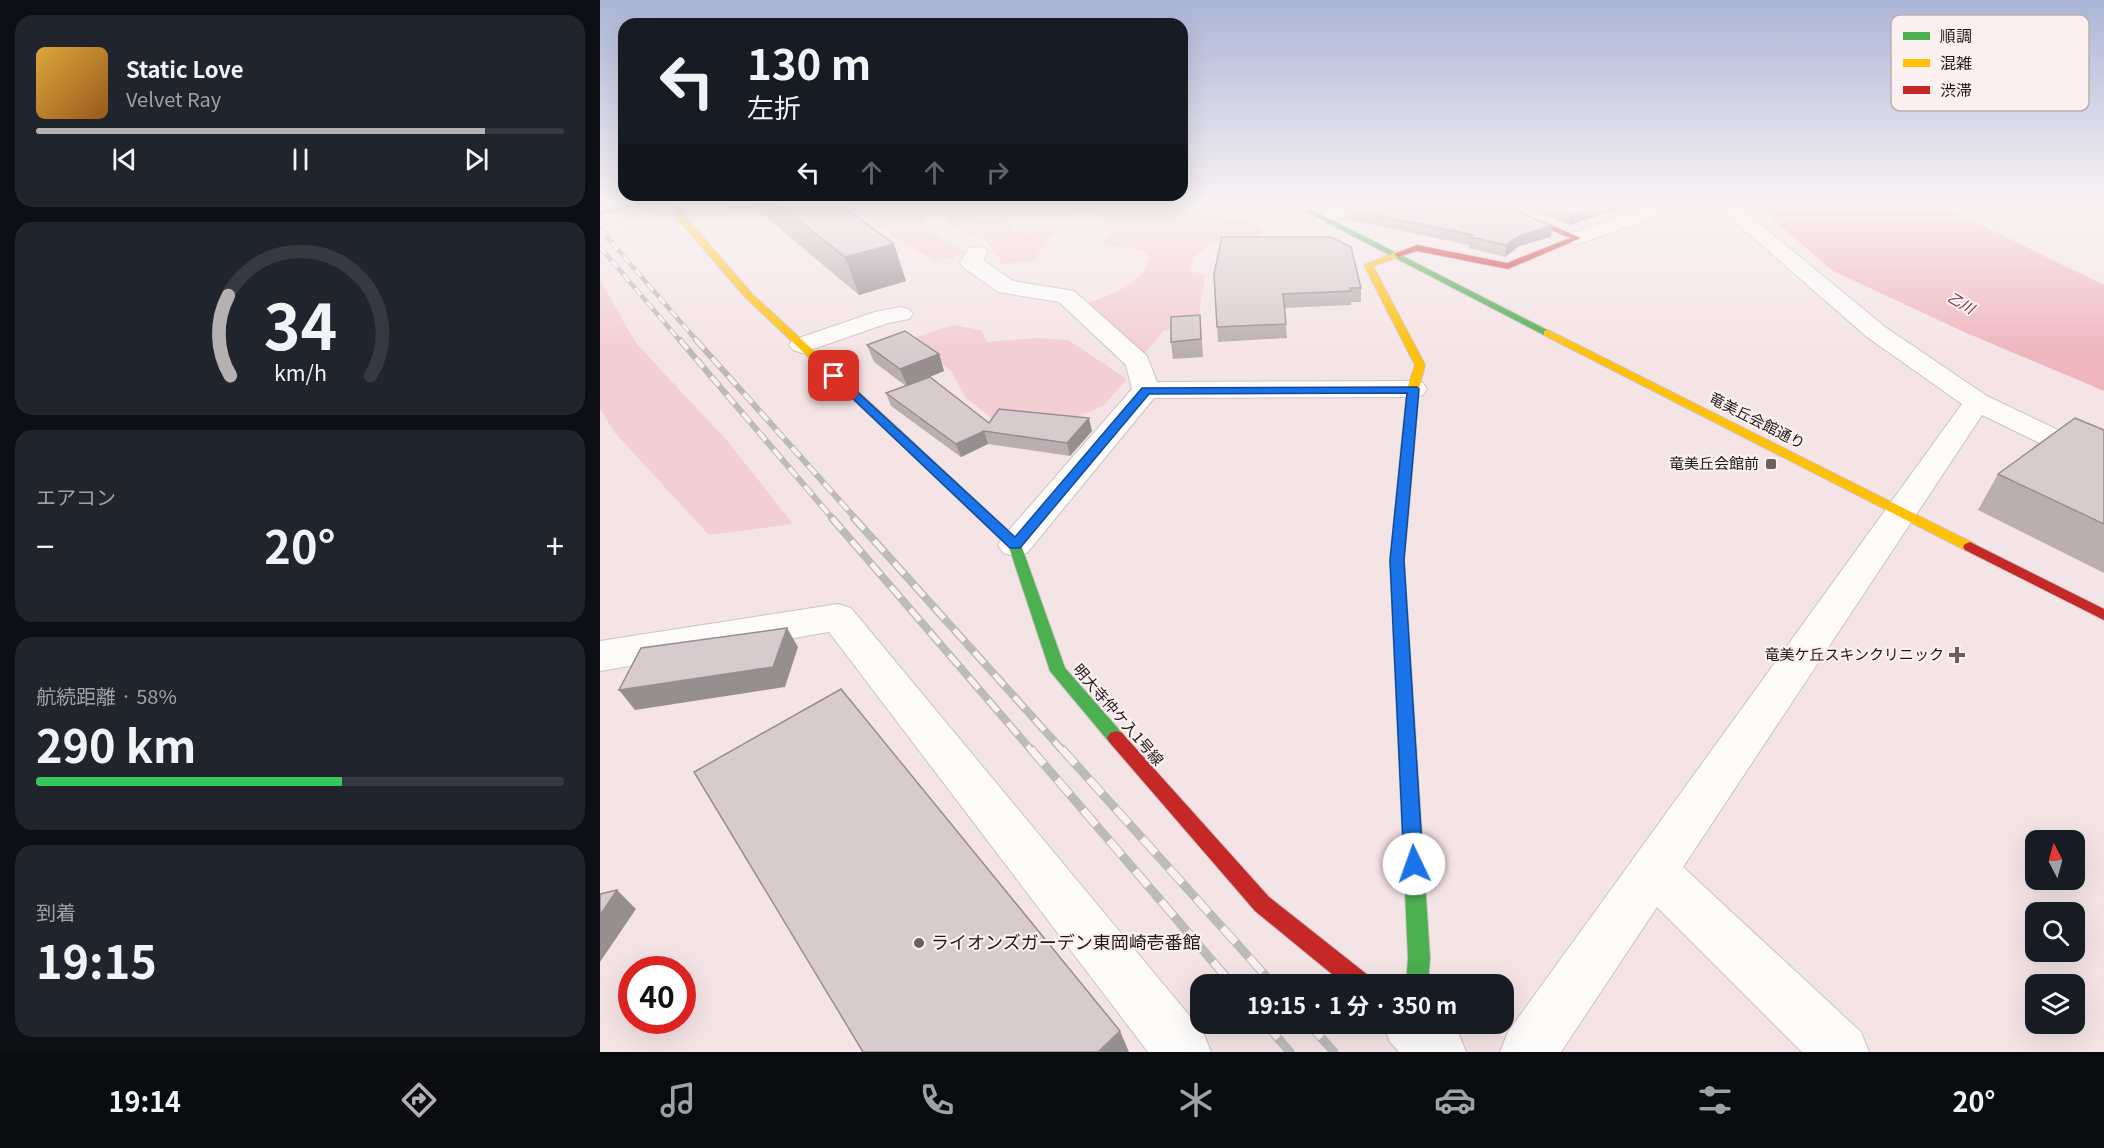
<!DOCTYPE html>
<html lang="ja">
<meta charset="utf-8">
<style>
:root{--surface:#171b24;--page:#20242c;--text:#f1f3f6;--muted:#9ea1a6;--line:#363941;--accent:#b5b0b2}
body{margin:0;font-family:Georgia,"Noto Sans JP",serif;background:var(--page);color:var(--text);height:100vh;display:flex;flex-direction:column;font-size:22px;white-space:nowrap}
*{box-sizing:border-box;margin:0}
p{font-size:20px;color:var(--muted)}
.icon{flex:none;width:33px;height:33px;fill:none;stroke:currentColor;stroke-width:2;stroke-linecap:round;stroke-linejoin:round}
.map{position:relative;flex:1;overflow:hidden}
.side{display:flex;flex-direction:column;gap:15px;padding:15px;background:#0d0f14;width:600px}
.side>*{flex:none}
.guide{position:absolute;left:18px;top:18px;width:570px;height:183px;border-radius:18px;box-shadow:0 6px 24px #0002;background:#171b24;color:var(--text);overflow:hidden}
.needle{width:39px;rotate:354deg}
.tools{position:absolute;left:1425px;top:830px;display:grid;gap:12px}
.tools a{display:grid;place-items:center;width:60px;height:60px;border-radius:12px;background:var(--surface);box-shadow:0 6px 24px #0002;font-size:30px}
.speed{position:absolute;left:18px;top:956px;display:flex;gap:12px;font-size:30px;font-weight:700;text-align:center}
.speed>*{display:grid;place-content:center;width:78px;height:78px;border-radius:50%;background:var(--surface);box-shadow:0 6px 24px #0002;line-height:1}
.speed .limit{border:9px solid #d22;background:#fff;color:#111}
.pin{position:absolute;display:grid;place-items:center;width:51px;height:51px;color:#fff;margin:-26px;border-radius:12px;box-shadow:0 3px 9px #0006}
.me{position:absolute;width:66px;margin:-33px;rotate:357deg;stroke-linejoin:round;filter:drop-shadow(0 0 4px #0008)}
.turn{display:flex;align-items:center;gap:21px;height:126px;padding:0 30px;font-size:27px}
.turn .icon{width:78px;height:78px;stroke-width:2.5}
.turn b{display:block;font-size:42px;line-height:51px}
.lanes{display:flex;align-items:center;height:57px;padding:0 30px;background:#0003;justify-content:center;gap:30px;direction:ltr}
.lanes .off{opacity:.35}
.big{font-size:45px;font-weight:700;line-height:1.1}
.side .card{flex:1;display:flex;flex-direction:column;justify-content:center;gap:9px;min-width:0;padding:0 21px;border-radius:18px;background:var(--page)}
.side .dial{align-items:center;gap:0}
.dial svg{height:156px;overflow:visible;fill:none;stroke:var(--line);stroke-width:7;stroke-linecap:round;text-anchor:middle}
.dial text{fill:var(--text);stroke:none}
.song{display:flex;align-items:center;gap:18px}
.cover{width:72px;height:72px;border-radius:9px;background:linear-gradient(135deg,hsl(40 70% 55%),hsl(30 70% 35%))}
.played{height:6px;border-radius:3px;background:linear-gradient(90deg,var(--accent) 85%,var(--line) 85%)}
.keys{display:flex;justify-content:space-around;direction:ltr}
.heat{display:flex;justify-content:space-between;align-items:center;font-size:33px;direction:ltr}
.charge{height:9px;border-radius:4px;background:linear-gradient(90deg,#34c759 58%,var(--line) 0)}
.trip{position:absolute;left:590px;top:974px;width:324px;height:60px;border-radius:18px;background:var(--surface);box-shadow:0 6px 24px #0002;font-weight:700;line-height:60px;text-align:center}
.tab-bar{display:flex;height:96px;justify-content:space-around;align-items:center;background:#090b0e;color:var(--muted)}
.tab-bar .icon{width:42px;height:42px}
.tab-bar .on{color:var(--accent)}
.tab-bar b{font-size:27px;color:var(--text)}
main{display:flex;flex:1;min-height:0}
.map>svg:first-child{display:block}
.green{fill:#f3ced3}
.water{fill:#efb6be}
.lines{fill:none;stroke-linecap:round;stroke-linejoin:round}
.street-casing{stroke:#cec2c4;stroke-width:2}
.fast-casing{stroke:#cec2c4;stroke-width:2}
.slow-casing{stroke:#cec2c4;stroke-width:2}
.jam-casing{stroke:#cec2c4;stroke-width:2}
.street{fill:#fefbfb;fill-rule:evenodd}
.fast{fill:#4caf50;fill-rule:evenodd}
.slow{fill:#ffc107;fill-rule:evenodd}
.jam{fill:#c62828;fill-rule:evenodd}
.rail-far3-casing{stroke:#bdbaba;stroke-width:4.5}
.rail-far2-casing{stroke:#bdbaba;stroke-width:6}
.rail-far1-casing{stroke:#bdbaba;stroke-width:8}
.rail-casing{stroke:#bdbaba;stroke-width:9}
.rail-far3{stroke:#fcf0f1;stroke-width:3;stroke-dasharray:9;stroke-linecap:butt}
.rail-far2{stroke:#fcf0f1;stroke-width:4;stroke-dasharray:12;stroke-linecap:butt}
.rail-far1{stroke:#fcf0f1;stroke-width:5;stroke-dasharray:15;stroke-linecap:butt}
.rail{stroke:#fcf0f1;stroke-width:7;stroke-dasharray:20;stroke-linecap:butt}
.wall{fill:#baafb0}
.shaded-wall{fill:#978e90}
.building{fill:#d8cbcd;stroke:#978e90;stroke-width:1.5}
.route{fill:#1a73e8;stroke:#114b97;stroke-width:1.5}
.poi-dot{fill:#6b5f60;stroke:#fcf0f1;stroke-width:2}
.labels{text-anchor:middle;stroke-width:4.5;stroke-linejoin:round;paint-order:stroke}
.far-water-label{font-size:14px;font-style:italic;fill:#762036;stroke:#fcf0f1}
.street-label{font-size:15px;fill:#201718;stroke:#fcf0f1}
.poi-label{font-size:15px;fill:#201718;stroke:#fcf0f1;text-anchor:end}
.near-poi-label{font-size:18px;fill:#201718;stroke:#fcf0f1;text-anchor:start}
.key{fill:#fcf0f1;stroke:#baafb0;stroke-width:1.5}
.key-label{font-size:16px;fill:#201718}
</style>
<main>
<section class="side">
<div class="card">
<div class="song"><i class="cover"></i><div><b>Static Love</b><p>Velvet Ray</p></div></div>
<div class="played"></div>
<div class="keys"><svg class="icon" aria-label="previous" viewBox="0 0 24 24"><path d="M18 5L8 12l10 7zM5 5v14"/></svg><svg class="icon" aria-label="pause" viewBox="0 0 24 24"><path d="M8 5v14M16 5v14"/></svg><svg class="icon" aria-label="next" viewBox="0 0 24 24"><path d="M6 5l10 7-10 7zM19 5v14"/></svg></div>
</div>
<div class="card dial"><svg viewBox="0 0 100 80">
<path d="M14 69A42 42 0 1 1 86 69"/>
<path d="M14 69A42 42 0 0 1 13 28" stroke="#b5b0b2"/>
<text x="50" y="56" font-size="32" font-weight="700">34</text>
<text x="50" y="72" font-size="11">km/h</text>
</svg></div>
<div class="card"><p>エアコン</p>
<div class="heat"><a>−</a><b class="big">20°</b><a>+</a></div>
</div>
<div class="card"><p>航続距離 · 58%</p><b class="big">290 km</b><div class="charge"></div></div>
<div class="card"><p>到着</p><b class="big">19:15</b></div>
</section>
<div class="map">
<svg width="1504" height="1052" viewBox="0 0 1504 1052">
<rect width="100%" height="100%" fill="#f5e4e6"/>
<g class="green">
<path d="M 226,205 L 326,205 C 309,227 352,245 367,253 L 337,261 L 304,244 L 250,205 L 222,209 Z"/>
<path d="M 440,205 L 536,205 L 618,216 L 650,221 L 660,228 L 662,236 L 650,245 L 610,244 L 594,257 L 590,270 L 605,275 L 597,326 L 564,330 L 541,357 L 478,308 C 505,295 540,289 550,257 L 541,250 L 505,245 L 504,239 L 512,232 L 508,220 L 497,214 Z"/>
<polygon points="372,209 381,221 401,219 416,232 432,233 452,228 455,234 448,239 434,261 403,264 387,241 350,227 349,218 357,211"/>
<polygon points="0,280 36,343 129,443 193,524 109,535 14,432 0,409"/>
<polygon points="353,325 381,330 387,342 437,338 468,340 527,379 504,405 467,422 393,419 366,398 351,371 310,339"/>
</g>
<polygon class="water" points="1157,205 1340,205 1504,285 1504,391 1362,331 1231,270"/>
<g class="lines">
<defs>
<g id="street">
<polygon points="743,205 773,205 771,209 722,224 715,222 712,218 715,214"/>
<polygon points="1053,205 1076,207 1073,211 984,242 977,244 970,242 967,238 970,234"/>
<polygon points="1116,205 1137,205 1285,327 1387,396 1504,452 1504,472 1493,469 1382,415 1083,867 1261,1032 1269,1052 1202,1052 1057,907 961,1052 900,1052 908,1032 1362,404 1267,337"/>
<polygon points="377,247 385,248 388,253 383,260 413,281 474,291 547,356 557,382 813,381 823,383 827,389 823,395 813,397 554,398 427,553 415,556 403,553 398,545 403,537 532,389 526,365 459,302 398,292 363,267 360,262 369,248"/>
<polygon points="301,307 309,309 313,314 309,319 288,323 202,353 193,350 189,345 193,340 275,312"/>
<polygon points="238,604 251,608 603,1032 611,1052 548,1052 229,632 0,671 0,641"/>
<polygon points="782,1023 848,1023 858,1032 866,1052 799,1052 790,1042"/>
</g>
<g id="fast">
<polygon points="693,205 703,205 953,333 952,335 944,335"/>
<polygon points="295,428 299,429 420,542 465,668 522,733 525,738 522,743 516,745 510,743 450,671 409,547 291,435 289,432"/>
<polygon points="802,505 809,509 804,560 830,958 828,984 806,984 808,958 790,560 795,509"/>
</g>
<g id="slow">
<polygon points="72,205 80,205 84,215 152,294 299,429 301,432 299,435 291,435 146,298 77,218"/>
<polygon points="798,251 801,252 801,256 773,266 825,365 819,389 809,509 802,513 795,509 807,389 815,365 764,265"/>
<polygon points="948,330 1375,544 1377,547 1375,550 1365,550 944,335 944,331"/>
</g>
<g id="jam">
<polygon points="893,205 904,205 981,238 908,269 817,251 798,257 794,254 817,245 907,263 970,238"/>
<polygon points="1370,542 1504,609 1504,620 1365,550 1363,547 1365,544"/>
<polygon points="516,731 522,733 669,897 769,976 772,984 744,984 655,911 510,743 507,738 510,733"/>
</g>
</defs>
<use href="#street" class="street-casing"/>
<use href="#fast" class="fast-casing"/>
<use href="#slow" class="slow-casing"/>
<use href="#jam" class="jam-casing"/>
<use href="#street" class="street"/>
<use href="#fast" class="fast"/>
<use href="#slow" class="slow"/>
<use href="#jam" class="jam"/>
<defs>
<g id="rail-far3">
<polyline points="0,229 98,342"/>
<polyline points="0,247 81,342"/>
</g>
<g id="rail-far2">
<polyline points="80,340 233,519"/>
<polyline points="96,340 256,519"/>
</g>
<g id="rail-far1">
<polyline points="232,518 432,751"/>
<polyline points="254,518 463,751"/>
</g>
<g id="rail">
<polyline points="431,749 632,984"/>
<polyline points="462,749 673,984"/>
<polyline points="665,1023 690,1052"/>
<polyline points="708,1023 734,1052"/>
</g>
</defs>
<use href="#rail-far3" class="rail-far3-casing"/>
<use href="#rail-far2" class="rail-far2-casing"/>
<use href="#rail-far1" class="rail-far1-casing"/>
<use href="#rail" class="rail-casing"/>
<use href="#rail-far3" class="rail-far3"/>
<use href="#rail-far2" class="rail-far2"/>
<use href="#rail-far1" class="rail-far1"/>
<use href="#rail" class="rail"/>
</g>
<g class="wall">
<polygon points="126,205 241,205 306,281 259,295 154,207 132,212"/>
<polygon points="714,205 735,205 724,209"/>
<polygon points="920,205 1031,205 969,225"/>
<polygon points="745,209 951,237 919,246 905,257 869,248 869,245 745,219"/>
<polygon points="614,274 761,288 761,302 751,302 751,305 684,308 687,338 618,342"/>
<polygon points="600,315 603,357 573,359 571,342"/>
<polygon points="267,345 339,354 344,371 330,377 389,423 492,431 470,456 388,444 361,457 291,406 286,393 306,386 274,362"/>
<polygon points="1504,430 1504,573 1378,510 1398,474"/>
</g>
<g class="shaded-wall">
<polygon points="0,205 43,205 0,216"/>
<polygon points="129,205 154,205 154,207 132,212"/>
<polygon points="724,205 735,205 724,209"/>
<polygon points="1000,205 1031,205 969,225 970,215"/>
<polygon points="952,226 951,237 919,246 905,257 906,245 921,235"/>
<polygon points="294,244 306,281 259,295 245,257"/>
<polygon points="339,354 344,371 307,386 300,369"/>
<polygon points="489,418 492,431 470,456 467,443"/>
<polygon points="384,431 388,444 361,457 356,444"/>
<polygon points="187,628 198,647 185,687 35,710 19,690"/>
<polygon points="17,890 36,909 0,962 0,915"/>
<polygon points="520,1031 529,1052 498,1052"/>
</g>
<g class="building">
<polygon points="180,205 241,205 294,244 245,257"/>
<polygon points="757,205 901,205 952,226 921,235 906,245 870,237 873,235 745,209"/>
<polygon points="947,205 1000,205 970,215"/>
<polygon points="622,237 731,237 751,247 761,288 750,288 751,291 683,294 686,324 617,327 614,274"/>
<polygon points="600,315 601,339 571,342 571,317"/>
<polygon points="305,331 339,354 300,369 267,345"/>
<polygon points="330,377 389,423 399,409 489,418 467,443 384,431 356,444 286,393"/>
<polygon points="1475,418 1504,430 1504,524 1398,474"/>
<polygon points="187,628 173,667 19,690 41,648"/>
<polygon points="241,689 520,1031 498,1052 263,1052 94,772"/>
<polygon points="17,890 0,915 0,894"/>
</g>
<linearGradient id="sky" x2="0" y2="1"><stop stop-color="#abb5d7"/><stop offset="0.58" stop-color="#faf3f4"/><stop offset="1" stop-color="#faf3f4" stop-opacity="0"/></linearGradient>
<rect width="1504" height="352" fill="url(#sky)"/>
<polygon class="route" points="234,373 238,374 415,537 542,388 817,387 819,389 804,560 823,864 821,870 814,873 807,870 804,864 790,560 807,393 549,394 420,548 410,548 231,378 231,374"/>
<g class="poi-dot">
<rect x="1165" y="458" width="12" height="12" rx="3"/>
<path d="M1354 646h6v6h6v6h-6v6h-6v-6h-6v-6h6z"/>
<circle cx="319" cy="943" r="6"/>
</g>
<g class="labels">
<g class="far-water-label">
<text transform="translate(1361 303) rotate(30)" y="5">乙川</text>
</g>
<g class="street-label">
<text transform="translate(1157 421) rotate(27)" y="5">竜美丘会館通り</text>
<text transform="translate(518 715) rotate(49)" y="5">明大寺仲ケ入1号線</text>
</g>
<g class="poi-label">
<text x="1159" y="469">竜美丘会館前</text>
<text x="1344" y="660">竜美ケ丘スキンクリニック</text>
</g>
<g class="near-poi-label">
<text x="331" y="949">ライオンズガーデン東岡崎壱番館</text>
</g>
</g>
<rect x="1291" y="15" width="198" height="96" rx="9" class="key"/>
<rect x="1303" y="32" width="27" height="8" fill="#4caf50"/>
<rect x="1303" y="59" width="27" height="8" fill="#ffc107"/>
<rect x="1303" y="86" width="27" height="8" fill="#c62828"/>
<g class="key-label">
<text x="1340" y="42">順調</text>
<text x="1340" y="69">混雑</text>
<text x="1340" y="96">渋滞</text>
</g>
</svg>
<div class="tools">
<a><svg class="needle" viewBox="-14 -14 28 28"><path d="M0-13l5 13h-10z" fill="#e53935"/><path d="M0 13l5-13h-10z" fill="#9ea1a6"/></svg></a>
<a><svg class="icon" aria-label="search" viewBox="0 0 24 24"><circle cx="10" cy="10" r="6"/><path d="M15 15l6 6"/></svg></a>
<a><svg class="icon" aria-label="layers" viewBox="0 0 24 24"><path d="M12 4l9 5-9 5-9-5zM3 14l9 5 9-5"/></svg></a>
</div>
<div class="speed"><div class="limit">40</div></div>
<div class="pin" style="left:234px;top:376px;background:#d93025"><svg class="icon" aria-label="arrive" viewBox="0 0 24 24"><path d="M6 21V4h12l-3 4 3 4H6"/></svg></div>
<svg class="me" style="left:814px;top:864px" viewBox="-20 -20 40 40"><circle r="19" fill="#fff"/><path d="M0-13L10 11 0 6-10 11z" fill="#1a73e8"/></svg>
<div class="trip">19:15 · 1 分 · 350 m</div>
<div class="guide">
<div class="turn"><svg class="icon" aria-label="left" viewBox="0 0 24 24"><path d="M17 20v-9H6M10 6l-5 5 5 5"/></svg><div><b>130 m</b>左折</div></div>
<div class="lanes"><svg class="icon" aria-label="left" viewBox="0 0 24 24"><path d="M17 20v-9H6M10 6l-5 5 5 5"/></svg><svg class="icon off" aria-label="ahead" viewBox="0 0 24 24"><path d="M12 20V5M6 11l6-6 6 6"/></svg><svg class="icon off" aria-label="ahead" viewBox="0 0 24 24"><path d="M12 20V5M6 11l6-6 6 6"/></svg><svg class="icon off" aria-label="right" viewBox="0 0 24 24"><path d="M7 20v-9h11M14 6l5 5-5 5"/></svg></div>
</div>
</div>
</main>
<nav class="tab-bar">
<b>19:14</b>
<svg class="icon on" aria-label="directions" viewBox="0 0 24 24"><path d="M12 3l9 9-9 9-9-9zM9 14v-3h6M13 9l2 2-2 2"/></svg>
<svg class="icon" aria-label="music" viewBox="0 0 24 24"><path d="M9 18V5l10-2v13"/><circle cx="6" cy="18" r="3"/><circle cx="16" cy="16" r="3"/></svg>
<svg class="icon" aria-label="phone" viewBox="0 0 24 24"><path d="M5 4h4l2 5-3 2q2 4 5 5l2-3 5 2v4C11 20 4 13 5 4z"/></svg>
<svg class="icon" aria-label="climate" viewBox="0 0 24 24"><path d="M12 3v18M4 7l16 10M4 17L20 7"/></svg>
<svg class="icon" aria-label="car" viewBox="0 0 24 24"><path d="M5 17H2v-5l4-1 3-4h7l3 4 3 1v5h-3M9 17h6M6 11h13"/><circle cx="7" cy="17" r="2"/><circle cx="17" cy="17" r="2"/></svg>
<svg class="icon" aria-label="filters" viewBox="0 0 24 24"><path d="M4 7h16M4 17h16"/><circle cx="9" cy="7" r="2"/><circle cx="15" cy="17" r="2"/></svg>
<b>20°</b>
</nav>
